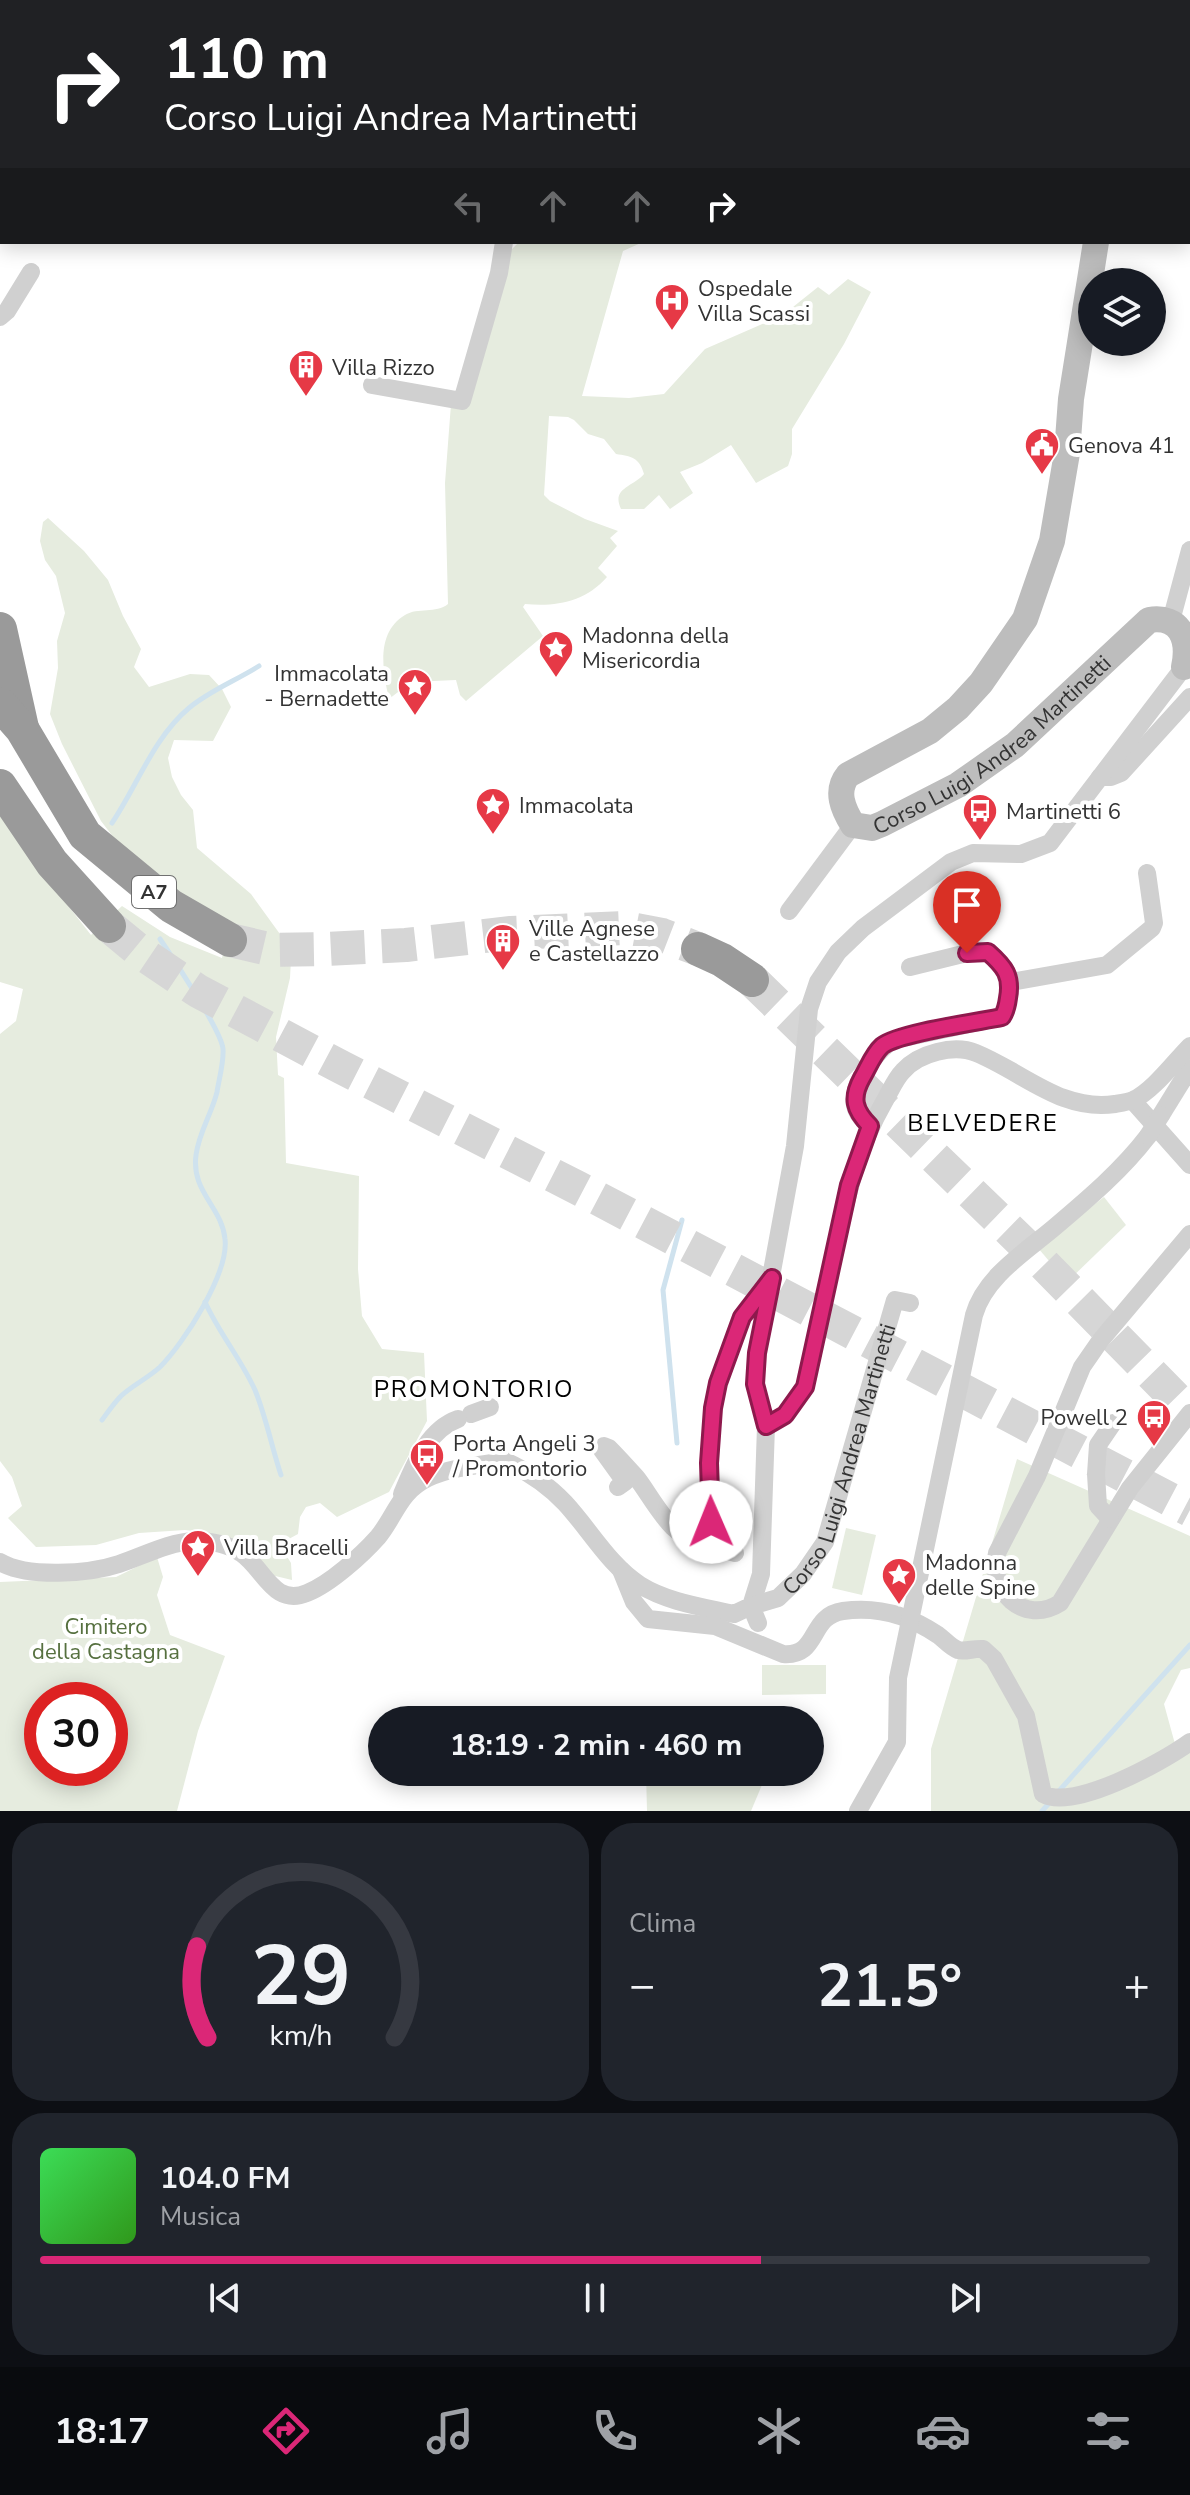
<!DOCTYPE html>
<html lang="it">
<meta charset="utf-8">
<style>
:root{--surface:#171b24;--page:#20242c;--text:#f1f3f6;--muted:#9ea1a6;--line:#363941;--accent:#db2777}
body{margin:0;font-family:"Nunito Sans",sans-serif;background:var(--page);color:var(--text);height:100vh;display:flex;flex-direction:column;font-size:30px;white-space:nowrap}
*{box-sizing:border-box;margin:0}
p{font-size:26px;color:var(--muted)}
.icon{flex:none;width:44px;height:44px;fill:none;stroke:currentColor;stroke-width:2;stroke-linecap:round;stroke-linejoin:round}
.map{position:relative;height:1811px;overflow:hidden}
.panel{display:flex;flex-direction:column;gap:12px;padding:12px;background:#0d0f14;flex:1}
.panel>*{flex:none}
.banner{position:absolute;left:0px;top:0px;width:1190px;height:244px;box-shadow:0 4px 20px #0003;background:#202124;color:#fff;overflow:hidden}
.buttons{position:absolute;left:1078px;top:268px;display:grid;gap:16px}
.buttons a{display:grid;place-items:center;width:88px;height:88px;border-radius:50%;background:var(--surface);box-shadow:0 4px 20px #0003;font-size:40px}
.speed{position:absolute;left:24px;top:1682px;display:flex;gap:16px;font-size:40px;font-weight:700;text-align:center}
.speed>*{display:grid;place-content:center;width:104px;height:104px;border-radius:50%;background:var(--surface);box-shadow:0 4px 20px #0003;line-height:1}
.speed .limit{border:12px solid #d22;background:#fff;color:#111}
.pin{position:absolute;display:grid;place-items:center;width:68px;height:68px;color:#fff;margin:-82px -34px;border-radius:50% 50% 50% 0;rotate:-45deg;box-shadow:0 0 8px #0007}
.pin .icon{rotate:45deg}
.me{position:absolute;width:88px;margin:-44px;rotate:359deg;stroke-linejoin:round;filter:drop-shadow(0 0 6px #0008)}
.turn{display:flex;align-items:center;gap:28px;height:168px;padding:0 32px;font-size:36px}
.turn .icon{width:104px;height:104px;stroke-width:2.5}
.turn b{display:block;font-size:56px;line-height:68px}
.lanes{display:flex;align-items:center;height:76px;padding:0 32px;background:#0003;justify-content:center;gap:40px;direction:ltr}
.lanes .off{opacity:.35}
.big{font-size:60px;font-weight:700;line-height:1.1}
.panel .card{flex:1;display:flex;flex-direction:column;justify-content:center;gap:12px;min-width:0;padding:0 28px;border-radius:32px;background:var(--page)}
.panel .dial{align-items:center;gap:0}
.dial svg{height:208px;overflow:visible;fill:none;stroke:var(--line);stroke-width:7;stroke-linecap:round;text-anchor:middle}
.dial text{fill:var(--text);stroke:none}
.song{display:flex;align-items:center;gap:24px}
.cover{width:96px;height:96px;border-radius:12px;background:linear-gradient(135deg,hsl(130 70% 55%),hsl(110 70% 35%))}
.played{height:8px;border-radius:4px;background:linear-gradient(90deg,var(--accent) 65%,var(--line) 65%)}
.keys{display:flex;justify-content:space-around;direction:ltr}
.heat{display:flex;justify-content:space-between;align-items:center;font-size:44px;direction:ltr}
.panel .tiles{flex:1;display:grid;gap:12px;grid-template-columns:1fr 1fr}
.card:last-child{grid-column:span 2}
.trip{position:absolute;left:368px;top:1706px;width:456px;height:80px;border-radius:40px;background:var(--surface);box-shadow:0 4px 20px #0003;font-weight:700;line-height:80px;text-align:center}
.dock{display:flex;height:128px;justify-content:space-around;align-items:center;background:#090b0e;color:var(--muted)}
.dock .icon{width:56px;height:56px}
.dock .active{color:var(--accent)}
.dock b{font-size:36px;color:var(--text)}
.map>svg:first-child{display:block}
.green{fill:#e6ecdf;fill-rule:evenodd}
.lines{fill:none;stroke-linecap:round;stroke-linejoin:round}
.stream{stroke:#cfe2ee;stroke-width:5}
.highway-tunnel{stroke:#d6d6d6;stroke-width:34;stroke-dasharray:34 17;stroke-linecap:butt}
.street{stroke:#d0d0d0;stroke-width:18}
.secondary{stroke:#bdbdbd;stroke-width:26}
.highway{stroke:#9a9a9a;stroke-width:34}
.street-bridge{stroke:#d0d0d0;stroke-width:18}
.route-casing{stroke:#8e194d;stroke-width:20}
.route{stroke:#db2777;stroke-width:14}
.labels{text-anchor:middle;stroke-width:8;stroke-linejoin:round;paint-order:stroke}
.shield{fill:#fff;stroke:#707070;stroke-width:2}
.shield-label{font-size:20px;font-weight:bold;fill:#333}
.poi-label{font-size:22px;fill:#333;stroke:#fff;text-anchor:start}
.street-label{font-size:22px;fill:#333;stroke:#fff}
.park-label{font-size:22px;fill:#56703f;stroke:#fff}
.neighbourhood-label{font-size:24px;letter-spacing:2px;fill:#000;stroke:#fff}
</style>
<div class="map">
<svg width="1190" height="1811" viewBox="0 0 1190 1811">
<rect width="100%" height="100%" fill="#fff"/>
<g class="green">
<polygon points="449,0 679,0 680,2 449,2"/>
<path d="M 519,242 L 643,242 L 623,251 L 582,396 L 629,398 L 664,394 L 705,349 L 783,315 L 818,287 L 829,295 L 848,279 L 871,292 L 844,344 L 792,429 L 792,454 L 788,466 L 756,483 L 731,445 L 702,463 L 680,472 L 693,493 L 670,509 L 659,495 L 644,509 L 621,509 C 611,488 633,487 644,474 C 640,458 631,456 616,454 L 604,439 L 588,434 L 574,420 L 568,417 L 549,416 L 544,495 L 550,501 L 585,519 L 618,531 L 610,538 L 617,546 L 598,568 L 607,577 C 585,602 556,607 525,604 L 523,607 L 543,636 L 466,701 L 460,695 L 456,680 L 411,682 L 389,699 C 383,672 375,633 405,615 C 418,607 436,614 448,604 L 445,483 L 451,404 L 509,252 Z"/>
<polygon points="48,518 84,551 108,580 123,616 141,649 134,667 149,687 190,674 209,675 222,689 231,707 213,741 174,740 168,758 172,777 181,795 193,810 197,848 251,894 285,941 291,959 290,978 276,1037 278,1075 284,1078 286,1163 359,1176 358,1269 362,1316 382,1349 424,1353 427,1421 389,1492 337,1517 320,1503 306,1507 300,1517 298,1534 285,1541 283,1550 291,1563 292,1580 267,1574 209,1533 185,1530 139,1533 96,1545 36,1547 8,1518 22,1506 12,1477 0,1461 0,1034 16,1021 23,989 0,982 0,814 16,839 91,935 122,906 170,937 222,958 229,927 130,859 101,821 62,744 50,714 58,668 57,641 65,613 56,576 45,560 40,541 43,522"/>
<polygon points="1104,1197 1126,1225 1067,1282 1038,1248"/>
<polygon points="1017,1459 1190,1536 1190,1668 1181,1670 1164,1704 1175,1744 1190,1743 1190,1811 931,1811 931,1749"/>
<polygon points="846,1528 876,1535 862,1595 832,1588"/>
<path d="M 157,1557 L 163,1577 L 157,1595 L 170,1635 L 225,1656 L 198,1731 L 177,1811 L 0,1811 L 0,1582 L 116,1577 ZM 42,1700 L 110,1700 L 110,1768 L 42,1768 Z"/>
<polygon points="762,1665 826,1665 826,1694 762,1695"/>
<polygon points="646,1772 757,1772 764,1780 751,1811 647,1811"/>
</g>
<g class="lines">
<g class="stream">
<path d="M 112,823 C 137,786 154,737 189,708 C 209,691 237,680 259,666"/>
<path d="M 205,1302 C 219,1333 241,1359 255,1390 C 266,1417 272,1448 281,1475"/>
<path d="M 102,1420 C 108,1412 114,1403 121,1396 C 133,1385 148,1378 160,1367 C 184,1343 229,1273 225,1239 C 222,1207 191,1192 196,1155 C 199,1132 212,1113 217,1092 C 219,1079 224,1062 223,1049 C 222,1032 173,958 160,939"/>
<polyline points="677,1443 663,1290 682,1220"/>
<polyline points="1058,1792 1190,1645"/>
<polyline points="1042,1811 1052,1800"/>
</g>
<g class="highway-tunnel">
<polyline points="109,926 143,954 198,991 341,1067 578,1188 1190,1510"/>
<polyline points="230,940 273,950 325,949 406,945 511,933 625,928 662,935 698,949"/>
<polyline points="752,980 1025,1245 1190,1413"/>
</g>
<g class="street">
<polyline points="249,0 249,2"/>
<polyline points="336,0 337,2"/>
<polyline points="80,2 80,0"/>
<polyline points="525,2 525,0"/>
<polyline points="1188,124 1190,118"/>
<polyline points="0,317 7,311 31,272"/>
<polyline points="372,385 462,401 499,273 504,242"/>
<polyline points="1171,621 1190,550"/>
<polyline points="1100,777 1111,777 1121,773 1190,697"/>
<polyline points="789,911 853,825"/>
<polyline points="910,967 967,953 988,952 1005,969 1011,982"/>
<polyline points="1133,1101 1190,1165"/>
<polyline points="1161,1115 1190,1068"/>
<path d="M 870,1126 C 865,1122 859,1117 857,1111 C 846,1089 876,1050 894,1040 L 1002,1017 L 1006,1010 L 1011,982 L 1107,965 L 1152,928 L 1154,923 L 1147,873"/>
<path d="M 1190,1234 L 1100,1341 L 1082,1367 L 1037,1476 L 997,1553 C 988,1591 1024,1626 1060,1603 L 1130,1488 L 1190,1413"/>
<polyline points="471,1414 490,1407"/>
<path d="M 766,1426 L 785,1415 L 805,1387 C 815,1340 825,1292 836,1245 C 847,1195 858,1147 884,1102 C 890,1092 895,1079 903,1071 C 919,1053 954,1044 976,1053 C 1023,1072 1061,1112 1115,1104 C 1121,1103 1128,1102 1133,1100 C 1153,1091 1175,1061 1190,1046"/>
<path d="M 618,1487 L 625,1482 L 602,1450 L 604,1446 L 609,1448 C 618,1457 627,1467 636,1477 C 651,1495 675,1547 703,1539 L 711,1522 L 709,1463 L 713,1408 L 718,1383 L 742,1317 L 771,1280"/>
<path d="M 402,1494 C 414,1466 427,1430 458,1419"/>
<polyline points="1110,1519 1098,1506 1096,1474 1098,1445 1113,1423"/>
<path d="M 711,1522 C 711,1540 719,1549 735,1553"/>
<path d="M 0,1562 C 27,1578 89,1574 119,1564 C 143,1556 169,1542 194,1541 C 209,1541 228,1544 241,1553 C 264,1568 273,1607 307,1593 C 330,1584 362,1555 378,1537 C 396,1515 399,1492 428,1478 C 451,1467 480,1465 505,1461 C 527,1471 549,1486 565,1503 C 590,1530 609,1565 640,1585 C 667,1602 703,1607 734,1614 L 751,1606 L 761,1574 L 766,1426 L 755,1384 L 757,1353 L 795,1146 L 809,1009 L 818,982 L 838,952 L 863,928 L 951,862 L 973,853 L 1021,854 L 1050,843 L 1184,667"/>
<path d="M 621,1570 L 634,1602 L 648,1619 L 715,1626 L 783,1654 C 820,1657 808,1616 843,1611 C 878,1606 910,1616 938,1635 C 945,1640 950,1647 958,1650 C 966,1652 974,1648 983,1649 L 994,1659 L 1026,1716 L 1043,1794 C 1073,1811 1161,1763 1190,1742"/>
<path id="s1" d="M 758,1623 L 751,1606 L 778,1598 L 803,1574 L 825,1542 L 895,1300 L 910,1303"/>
<path d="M 858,1811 L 897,1742 L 898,1678 L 974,1315 C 985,1276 1027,1251 1056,1226 C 1089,1198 1122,1170 1148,1136"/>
</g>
<g class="secondary">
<polyline points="1142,2 1142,0"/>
<path id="s2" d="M 1096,242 L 1071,399 L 1067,453 L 1052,541 L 1025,619 L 981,683 L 958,708 L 930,731 L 848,775 C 835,791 843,809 853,825 L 872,828 L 882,824 L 958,785 L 1015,745 L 1149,620 C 1180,615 1190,639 1184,667"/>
</g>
<g class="highway">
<polyline points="0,629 22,728"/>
<polyline points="0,704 22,729 85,835 171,906 230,940"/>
<polyline points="0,786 52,863 109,926"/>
<polyline points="698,949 722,960 752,980"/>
</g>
<polyline class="street-bridge" points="1148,1136 1161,1115"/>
</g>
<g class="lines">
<defs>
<path id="route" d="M 711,1522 L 709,1463 L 713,1408 L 718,1383 L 742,1317 L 772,1278 L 757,1353 L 755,1384 L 766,1426 L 785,1415 L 805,1387 L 849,1185 L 870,1126 C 854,1110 851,1098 862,1078 C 868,1068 873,1054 882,1046 C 898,1033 977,1022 1002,1017 C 1006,1011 1007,1006 1008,998 C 1012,976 1005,967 988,952 L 967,953"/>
</defs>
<use href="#route" class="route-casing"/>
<use href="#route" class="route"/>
</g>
<defs>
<symbol id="hospital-pin" viewBox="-11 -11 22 30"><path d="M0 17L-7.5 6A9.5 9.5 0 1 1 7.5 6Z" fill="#e63946" stroke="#fff"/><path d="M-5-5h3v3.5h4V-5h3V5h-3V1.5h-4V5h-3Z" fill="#fff"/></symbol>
<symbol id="building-pin" viewBox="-11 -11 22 30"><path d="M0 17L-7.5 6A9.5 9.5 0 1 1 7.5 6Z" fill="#e63946" stroke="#fff"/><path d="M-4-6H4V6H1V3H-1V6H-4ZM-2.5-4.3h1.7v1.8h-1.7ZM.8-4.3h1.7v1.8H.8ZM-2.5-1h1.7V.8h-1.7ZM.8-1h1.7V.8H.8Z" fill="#fff"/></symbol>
<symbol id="civic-pin" viewBox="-11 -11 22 30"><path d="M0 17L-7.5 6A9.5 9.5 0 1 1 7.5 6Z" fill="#e63946" stroke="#fff"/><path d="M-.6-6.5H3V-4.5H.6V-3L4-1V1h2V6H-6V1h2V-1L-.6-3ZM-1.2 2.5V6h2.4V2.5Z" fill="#fff"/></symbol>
<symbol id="sight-pin" viewBox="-11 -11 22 30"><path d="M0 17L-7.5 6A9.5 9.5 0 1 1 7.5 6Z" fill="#e63946" stroke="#fff"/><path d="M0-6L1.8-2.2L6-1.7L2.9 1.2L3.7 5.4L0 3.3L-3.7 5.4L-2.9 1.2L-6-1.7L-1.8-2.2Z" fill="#fff"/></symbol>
<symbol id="bus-pin" viewBox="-11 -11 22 30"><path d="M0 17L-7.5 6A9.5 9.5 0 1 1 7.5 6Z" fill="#e63946" stroke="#fff"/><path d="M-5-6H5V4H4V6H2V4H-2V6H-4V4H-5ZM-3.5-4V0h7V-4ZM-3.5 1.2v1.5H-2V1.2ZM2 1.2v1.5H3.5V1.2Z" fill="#fff"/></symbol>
</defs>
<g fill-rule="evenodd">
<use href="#hospital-pin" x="652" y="281" width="40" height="54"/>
<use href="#building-pin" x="286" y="347" width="40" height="54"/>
<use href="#civic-pin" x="1022" y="425" width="40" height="54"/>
<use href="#sight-pin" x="536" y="628" width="40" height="54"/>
<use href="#sight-pin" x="395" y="666" width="40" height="54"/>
<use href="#sight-pin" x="473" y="785" width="40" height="54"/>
<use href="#bus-pin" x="960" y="791" width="40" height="54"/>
<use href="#building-pin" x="483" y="921" width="40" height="54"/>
<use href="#bus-pin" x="1134" y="1397" width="40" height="54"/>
<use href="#bus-pin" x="407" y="1436" width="40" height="54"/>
<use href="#sight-pin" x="178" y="1527" width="40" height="54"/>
<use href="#sight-pin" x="879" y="1555" width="40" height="54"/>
</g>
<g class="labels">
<rect class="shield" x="132" y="876" width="44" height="32" rx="6"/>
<g class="shield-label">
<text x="154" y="899">A7</text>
</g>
<g class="poi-label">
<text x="698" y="296">Ospedale<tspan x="698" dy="25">Villa Scassi</tspan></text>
<text x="332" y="375">Villa Rizzo</text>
<text x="1068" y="453">Genova 41</text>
<text x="582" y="643">Madonna della<tspan x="582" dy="25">Misericordia</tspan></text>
<text x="389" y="681" text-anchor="end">Immacolata<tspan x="389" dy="25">- Bernadette</tspan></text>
<text x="519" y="813">Immacolata</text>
<text x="1006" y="819">Martinetti 6</text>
<text x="529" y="936">Ville Agnese<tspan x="529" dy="25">e Castellazzo</tspan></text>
<text x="1128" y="1425" text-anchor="end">Powell 2</text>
<text x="453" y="1451">Porta Angeli 3<tspan x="453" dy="25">/ Promontorio</tspan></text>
<text x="224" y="1555">Villa Bracelli</text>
<text x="925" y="1570">Madonna<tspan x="925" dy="25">delle Spine</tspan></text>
</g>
<g class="street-label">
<text dy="8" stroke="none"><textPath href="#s2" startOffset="846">Corso Luigi Andrea Martinetti</textPath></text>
<text dy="8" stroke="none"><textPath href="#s1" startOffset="202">Corso Luigi Andrea Martinetti</textPath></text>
</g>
<g class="park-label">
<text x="106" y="1634">Cimitero<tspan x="106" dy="25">della Castagna</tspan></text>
</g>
<g class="neighbourhood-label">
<text x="983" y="1131">BELVEDERE</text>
<text x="474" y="1397">PROMONTORIO</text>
</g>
</g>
</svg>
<div class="buttons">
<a><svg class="icon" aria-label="layers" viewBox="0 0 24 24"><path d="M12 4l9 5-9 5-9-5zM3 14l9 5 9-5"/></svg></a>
</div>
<div class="speed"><div class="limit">30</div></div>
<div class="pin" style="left:967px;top:953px;background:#d93025"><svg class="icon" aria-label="arrive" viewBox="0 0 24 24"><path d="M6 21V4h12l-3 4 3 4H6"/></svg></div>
<svg class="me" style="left:711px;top:1522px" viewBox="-20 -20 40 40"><circle r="19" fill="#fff"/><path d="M0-13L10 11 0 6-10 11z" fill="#db2777"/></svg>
<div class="trip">18:19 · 2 min · 460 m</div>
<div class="banner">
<div class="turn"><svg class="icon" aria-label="right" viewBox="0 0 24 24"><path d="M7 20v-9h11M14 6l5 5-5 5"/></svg><div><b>110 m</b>Corso Luigi Andrea Martinetti</div></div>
<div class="lanes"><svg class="icon off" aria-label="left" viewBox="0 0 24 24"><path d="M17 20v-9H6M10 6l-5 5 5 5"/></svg><svg class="icon off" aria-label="ahead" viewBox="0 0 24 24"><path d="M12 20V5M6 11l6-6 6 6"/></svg><svg class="icon off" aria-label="ahead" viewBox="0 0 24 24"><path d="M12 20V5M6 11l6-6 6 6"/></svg><svg class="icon" aria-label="right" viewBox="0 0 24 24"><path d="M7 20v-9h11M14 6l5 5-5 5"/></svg></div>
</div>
</div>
<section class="panel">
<div class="tiles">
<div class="card dial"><svg viewBox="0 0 100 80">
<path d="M14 69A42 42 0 1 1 86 69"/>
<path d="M14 69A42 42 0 0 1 10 34" stroke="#db2777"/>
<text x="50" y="56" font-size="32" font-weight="700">29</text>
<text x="50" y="72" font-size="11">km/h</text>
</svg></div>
<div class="card"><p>Clima</p>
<div class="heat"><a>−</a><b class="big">21.5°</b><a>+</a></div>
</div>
<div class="card">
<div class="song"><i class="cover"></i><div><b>104.0 FM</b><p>Musica</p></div></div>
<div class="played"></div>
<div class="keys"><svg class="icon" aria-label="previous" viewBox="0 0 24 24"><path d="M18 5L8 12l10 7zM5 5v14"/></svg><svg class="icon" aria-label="pause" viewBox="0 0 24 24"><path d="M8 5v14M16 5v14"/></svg><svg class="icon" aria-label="next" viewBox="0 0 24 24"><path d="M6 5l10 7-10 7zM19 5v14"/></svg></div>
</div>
</div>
</section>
<nav class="dock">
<b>18:17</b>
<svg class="icon active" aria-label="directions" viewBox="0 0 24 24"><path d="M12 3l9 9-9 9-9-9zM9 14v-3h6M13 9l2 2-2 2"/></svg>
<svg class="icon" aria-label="music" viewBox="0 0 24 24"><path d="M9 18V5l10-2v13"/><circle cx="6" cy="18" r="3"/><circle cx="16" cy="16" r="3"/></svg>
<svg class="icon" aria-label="phone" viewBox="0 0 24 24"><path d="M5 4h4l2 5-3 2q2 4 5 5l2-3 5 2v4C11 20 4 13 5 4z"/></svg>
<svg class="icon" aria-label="climate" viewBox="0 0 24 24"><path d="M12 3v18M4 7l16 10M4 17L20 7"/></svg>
<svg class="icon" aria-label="car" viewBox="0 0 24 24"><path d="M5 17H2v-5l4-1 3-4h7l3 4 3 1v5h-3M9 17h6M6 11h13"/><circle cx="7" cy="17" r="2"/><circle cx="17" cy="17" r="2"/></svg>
<svg class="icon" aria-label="filters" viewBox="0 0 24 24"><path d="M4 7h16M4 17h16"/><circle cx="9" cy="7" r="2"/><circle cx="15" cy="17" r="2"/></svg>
</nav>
